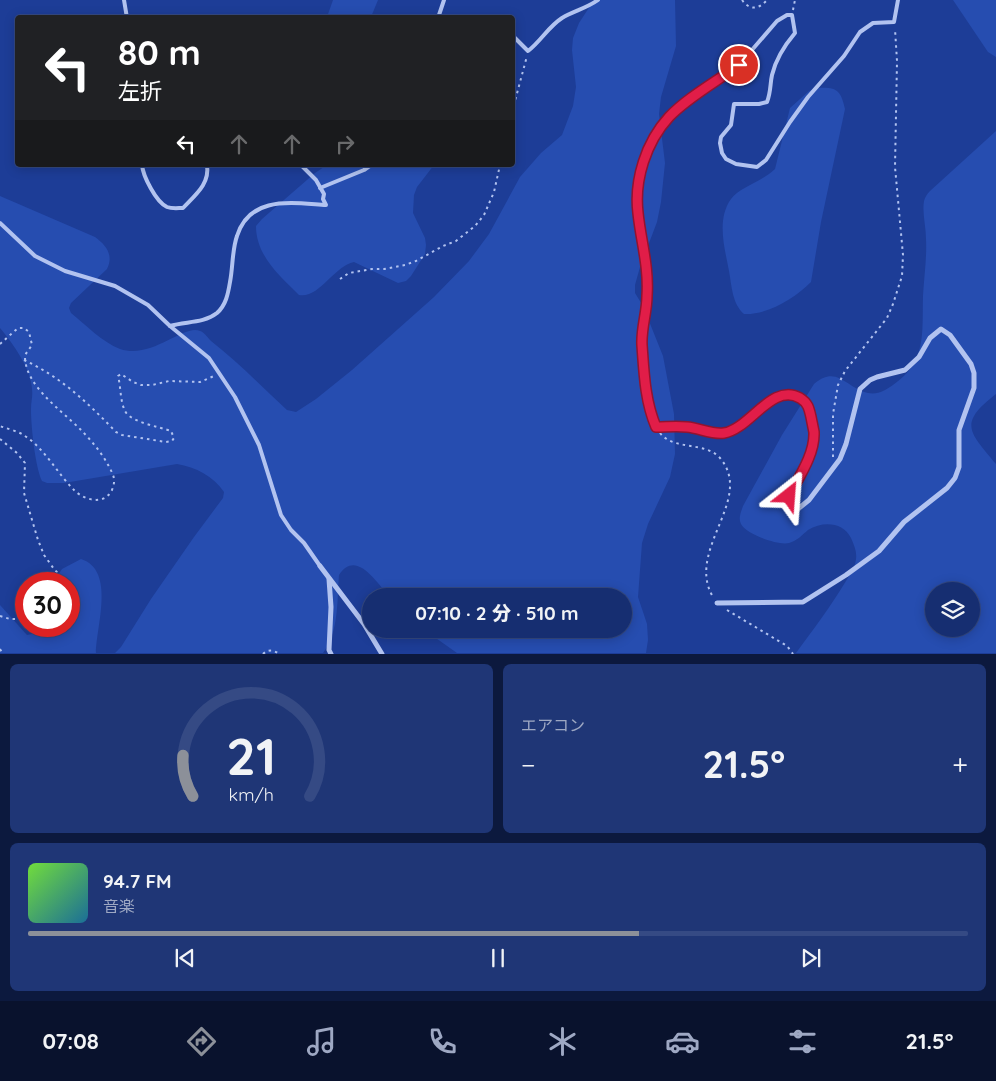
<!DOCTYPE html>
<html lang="ja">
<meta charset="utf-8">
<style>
:root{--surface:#162e71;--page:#1f3676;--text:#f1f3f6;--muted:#9ea8c3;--line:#354a84;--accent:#8c9099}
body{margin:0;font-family:Quicksand,"Noto Sans JP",sans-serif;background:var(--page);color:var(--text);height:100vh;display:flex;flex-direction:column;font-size:19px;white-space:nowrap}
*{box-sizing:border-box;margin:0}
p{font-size:16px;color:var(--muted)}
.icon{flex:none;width:28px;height:28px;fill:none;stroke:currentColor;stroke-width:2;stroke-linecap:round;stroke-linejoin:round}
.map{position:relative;height:654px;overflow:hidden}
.panel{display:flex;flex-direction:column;gap:10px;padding:10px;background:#0c193e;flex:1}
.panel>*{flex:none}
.top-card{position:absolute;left:15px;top:15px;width:500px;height:152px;border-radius:5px;box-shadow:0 2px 12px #0003,0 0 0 1px var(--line);background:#202124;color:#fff;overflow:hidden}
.buttons{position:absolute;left:925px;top:582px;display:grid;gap:10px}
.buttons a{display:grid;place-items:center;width:55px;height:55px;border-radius:50%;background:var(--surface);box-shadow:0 2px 12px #0003,0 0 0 1px var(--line);font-size:25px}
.speed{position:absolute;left:15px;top:572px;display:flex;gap:10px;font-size:25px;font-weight:700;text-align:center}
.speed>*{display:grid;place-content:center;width:65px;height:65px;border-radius:50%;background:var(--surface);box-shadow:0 2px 12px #0003,0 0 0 1px var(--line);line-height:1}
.speed .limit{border:8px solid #d22;background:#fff;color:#111}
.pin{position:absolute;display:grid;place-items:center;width:42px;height:42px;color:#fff;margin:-21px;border:2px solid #fff;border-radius:50%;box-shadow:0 1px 5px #0007}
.me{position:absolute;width:55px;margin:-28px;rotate:28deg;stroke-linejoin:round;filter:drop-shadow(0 0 4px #0008)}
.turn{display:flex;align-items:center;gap:18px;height:105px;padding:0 20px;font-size:22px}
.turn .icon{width:65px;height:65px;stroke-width:2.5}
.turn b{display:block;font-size:35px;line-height:42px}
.lanes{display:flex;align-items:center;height:48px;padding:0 20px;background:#0003;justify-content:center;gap:25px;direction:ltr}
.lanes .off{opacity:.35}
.big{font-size:38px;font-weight:800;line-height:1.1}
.panel .card{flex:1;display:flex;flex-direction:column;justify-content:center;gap:8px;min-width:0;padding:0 18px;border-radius:8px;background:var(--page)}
.panel .dial{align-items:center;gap:0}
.dial svg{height:130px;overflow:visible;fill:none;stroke:var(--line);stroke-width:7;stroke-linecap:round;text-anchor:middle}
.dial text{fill:var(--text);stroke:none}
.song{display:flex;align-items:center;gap:15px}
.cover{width:60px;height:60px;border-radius:8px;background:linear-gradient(135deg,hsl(100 70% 55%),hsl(200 70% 35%))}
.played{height:5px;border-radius:2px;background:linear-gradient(90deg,var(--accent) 65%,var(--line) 65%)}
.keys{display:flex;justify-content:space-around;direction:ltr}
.heat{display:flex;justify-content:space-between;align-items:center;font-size:28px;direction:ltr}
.panel .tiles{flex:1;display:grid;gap:10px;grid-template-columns:1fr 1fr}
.card:last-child{grid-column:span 2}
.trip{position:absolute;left:362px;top:588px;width:270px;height:50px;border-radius:25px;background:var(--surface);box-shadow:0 2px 12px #0003,0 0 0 1px var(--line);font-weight:800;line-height:50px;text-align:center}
.dock{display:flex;height:80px;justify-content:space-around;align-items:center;background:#09122d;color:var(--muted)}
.dock .icon{width:35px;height:35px}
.dock .selected{color:var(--accent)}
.dock b{font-size:22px;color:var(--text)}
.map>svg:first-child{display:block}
.green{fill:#264db0;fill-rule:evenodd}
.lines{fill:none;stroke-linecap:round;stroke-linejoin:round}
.path{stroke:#b2c3f0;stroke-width:2;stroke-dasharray:2.5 4;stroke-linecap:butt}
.service{stroke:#b2c3f0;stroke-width:4}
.minor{stroke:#b2c3f0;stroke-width:5}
.route-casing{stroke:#92132f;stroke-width:12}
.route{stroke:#e11d48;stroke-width:9}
</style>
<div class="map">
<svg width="996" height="654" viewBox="0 0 996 654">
<rect width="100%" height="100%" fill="#1d3d97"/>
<g class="green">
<polygon points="333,0 378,0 371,17 327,17"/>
<path d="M 594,0 L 675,0 L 676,46 L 661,97 L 659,114 L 665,163 L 661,202 L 657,222 L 640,267 L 635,285 L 635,293 L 643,306 L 663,356 L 674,414 L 675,454 L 670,477 L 648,524 L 642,543 L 638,597 L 647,624 L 648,640 L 646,653 L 457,653 L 423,629 L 624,629 L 624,596 L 389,596 C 376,582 356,549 339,575 C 337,601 339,632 323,653 L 115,653 L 121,647 L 151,599 L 194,537 L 223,498 L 224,492 C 213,476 196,467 177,464 L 64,483 L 47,483 L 42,481 C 35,466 31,426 31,409 C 31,402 33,396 32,389 C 31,368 13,344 0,328 L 0,196 L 95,237 C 106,245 114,255 107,269 L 71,303 L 69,308 L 71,313 C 86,325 102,342 120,349 C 152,360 183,324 200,331 C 204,332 208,338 211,341 C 238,362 262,387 287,410 L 296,412 L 316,399 L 352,370 L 434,297 L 469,261 L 489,234 L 520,177 L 541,153 L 562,135 L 573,106 L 576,87 L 572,50 L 573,38 L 579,23 Z"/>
<polygon points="953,0 996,0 996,57 988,52"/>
<path d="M 819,88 C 837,87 841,91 845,109 L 821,222 L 811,282 C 795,298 768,315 744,314 C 732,303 732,287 729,271 C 725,249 716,220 731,199 C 740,187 763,181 775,169 L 790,108 L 809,91 Z"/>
<path d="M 996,131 L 996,394 C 957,424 970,432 996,464 L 996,653 L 796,653 C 813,630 831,606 846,581 C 849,576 853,570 855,564 C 858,554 855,547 851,538 C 843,522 823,521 808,530 C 802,535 797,541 789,543 C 778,546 746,534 741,524 C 738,518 741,512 743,506 L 782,435 L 814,384 C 837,364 846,388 868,393 C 878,395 886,390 893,385 C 927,362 922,333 923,296 C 924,277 927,258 926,239 C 926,226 922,213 924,201 C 925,197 927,194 930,191 ZM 934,591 L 971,591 L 971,629 L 934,629 Z"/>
<path d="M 327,165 L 434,165 L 417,187 L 414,195 L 413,213 L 425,238 L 426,245 L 425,254 L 411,276 L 406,281 L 398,283 L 354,262 C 334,266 319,299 299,295 C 280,276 256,256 256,226 L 262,219 L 315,173 Z"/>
<path d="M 81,559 C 116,570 96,628 96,653 L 0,653 L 0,605 L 27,635 L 32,634 L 36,626 L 69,626 L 69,584 L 52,584 L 62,569 Z"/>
</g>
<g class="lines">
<g class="path">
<path d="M 742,0 C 750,11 759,9 767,0"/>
<polyline points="793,10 795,0"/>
<polyline points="512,112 527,56"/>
<polyline points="340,279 349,273 372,269 384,269 405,265 416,261 443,246 456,241 475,226 484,215 494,192 500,165"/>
<path d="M 0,344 L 18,328 L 24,328 L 29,332 L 32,345 L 25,355 C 24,385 60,409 80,429 C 93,442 106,458 113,475 C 115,480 114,485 112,490 C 104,506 84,500 74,490 C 58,474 44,448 25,436 C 18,431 8,429 0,426"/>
<path d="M 24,360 C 61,377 88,403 116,432 L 122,435 L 166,442 L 172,441 L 174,438 L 171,431 C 160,427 130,422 125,411 C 120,401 121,387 118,376 L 121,374 L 133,382 L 141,385 L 152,385 L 169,381 L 200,382 L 214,376"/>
<path d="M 660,433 C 674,451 705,441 720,458 C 755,499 685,550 713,597"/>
<polyline points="0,439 17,453 25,463 24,493 38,540 44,555 54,569 68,584"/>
<polyline points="833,457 833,414 838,385 845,371 887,318 893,304 902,276 903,255 895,167 897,61 895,29"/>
<polyline points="69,584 75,590"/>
<polyline points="727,610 787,646 793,654"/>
<polyline points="0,616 10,619 19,619 26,612"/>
<polyline points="0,649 3,654"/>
<path d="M 263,654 C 268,649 274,650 279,654"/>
</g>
<g class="service">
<polyline points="124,0 127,18"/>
<polyline points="438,18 444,0"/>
<path d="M 512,35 L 528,51 C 541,41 548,27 562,18 C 574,11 587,8 598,0"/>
<path d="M 142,165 C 143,176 156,202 167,207 C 172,209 178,208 183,208 C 195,195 210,184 207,165"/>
<polyline points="320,188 364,170 371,165"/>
<polyline points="0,223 35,256 65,271 115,286 148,305 170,326 209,358 235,397 259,445 281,515 291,530 304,543 320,566"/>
<path d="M 170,326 C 185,321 203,324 217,313 C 226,305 228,294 230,282 C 233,267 232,250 237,236 C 250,195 292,203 326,205 L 323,199 L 324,194 L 316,180 L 301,165"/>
<path d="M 656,427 L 649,410 L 642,345 L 647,297 L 648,268 L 637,200 L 641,168 L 653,140 L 668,119 L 679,108 L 739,65 L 777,21 L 787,15 L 792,15 L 795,33 C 784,46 776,58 772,75 C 770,84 771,92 767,102 L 759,104 L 734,104 L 731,125 L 721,137 L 720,143 L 722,153 L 726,159 L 736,164 L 757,167 L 766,160 L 790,122 L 808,97 L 844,56 L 860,32 L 873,23 L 894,22 L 898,0"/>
</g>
<g class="minor">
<path d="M 656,427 C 666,427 677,426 687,427 C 699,428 713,435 724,433 C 750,429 773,382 800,398 C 808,403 809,408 811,417 C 812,422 813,427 814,432 C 815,454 799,477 789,496 L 788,501 L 791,507 L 793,513 L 809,500 L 840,459 L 846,444 L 860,389 L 870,380 L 877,377 L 905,370 L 919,357 L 930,338 L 941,329 L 950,335 L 971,364 L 974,373 L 974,388 L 959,430 L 959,467 L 955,478 L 947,488 L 904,522 L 879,551 L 846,575 L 803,602 L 717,603"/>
<polyline points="320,566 364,624 382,654"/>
<polyline points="329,579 331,607 329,650 331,654"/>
</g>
</g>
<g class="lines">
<defs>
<path id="route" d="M 739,65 C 716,82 688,97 669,117 C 646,142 634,180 638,213 C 641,242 649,266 647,296 C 647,312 641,329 642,345 C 644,373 645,401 656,427 C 666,427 677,426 687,427 C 699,428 713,435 724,433 C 750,429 772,382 800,398 C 808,403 809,408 811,417 C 812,422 813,427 814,432 C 815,454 799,477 789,496"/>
</defs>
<use href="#route" class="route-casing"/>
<use href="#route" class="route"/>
</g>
</svg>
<div class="buttons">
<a><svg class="icon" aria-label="layers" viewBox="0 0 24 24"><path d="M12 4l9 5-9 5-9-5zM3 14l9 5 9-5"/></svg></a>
</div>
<div class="speed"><div class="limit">30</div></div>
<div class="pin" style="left:739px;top:65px;background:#d93025"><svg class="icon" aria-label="arrive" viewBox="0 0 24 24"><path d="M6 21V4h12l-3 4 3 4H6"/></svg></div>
<svg class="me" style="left:789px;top:496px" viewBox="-20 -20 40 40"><path d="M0-17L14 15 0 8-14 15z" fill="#e11d48" stroke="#fff" stroke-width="4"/></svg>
<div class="trip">07:10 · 2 分 · 510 m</div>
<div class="top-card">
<div class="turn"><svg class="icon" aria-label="left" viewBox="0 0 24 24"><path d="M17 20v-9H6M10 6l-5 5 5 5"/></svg><div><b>80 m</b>左折</div></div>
<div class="lanes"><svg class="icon" aria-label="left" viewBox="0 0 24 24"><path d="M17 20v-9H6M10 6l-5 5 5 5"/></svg><svg class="icon off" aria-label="ahead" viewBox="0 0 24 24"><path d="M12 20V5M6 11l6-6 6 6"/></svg><svg class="icon off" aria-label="ahead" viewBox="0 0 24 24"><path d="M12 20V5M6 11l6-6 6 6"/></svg><svg class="icon off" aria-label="right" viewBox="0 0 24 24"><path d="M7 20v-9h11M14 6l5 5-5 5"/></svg></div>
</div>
</div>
<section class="panel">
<div class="tiles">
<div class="card dial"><svg viewBox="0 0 100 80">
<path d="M14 69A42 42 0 1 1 86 69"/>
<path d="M14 69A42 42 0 0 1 8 44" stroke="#8c9099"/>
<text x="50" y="56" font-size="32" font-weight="700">21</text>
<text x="50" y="72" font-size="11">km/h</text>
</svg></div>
<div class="card"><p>エアコン</p>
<div class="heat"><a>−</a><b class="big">21.5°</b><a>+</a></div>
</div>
<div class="card">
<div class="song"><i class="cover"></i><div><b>94.7 FM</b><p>音楽</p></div></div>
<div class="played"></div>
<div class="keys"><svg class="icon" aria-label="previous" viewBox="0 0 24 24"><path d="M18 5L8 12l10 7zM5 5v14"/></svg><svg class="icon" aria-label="pause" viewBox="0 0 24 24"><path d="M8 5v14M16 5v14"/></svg><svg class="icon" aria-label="next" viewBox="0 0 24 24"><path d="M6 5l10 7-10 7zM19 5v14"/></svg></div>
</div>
</div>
</section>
<nav class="dock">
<b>07:08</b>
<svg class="icon selected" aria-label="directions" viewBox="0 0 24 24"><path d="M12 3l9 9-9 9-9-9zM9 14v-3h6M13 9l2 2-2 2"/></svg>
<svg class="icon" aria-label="music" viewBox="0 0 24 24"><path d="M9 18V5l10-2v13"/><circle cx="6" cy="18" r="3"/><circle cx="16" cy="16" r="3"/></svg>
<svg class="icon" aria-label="phone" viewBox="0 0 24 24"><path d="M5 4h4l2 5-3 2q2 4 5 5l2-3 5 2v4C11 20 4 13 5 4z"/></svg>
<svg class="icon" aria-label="climate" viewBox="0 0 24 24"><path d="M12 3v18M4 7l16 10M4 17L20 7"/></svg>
<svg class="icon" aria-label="car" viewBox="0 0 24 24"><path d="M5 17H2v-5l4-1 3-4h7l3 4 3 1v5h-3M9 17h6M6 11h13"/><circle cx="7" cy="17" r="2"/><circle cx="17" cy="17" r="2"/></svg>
<svg class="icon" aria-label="filters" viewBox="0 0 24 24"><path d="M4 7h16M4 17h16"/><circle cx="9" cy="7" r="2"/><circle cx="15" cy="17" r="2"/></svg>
<b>21.5°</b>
</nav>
